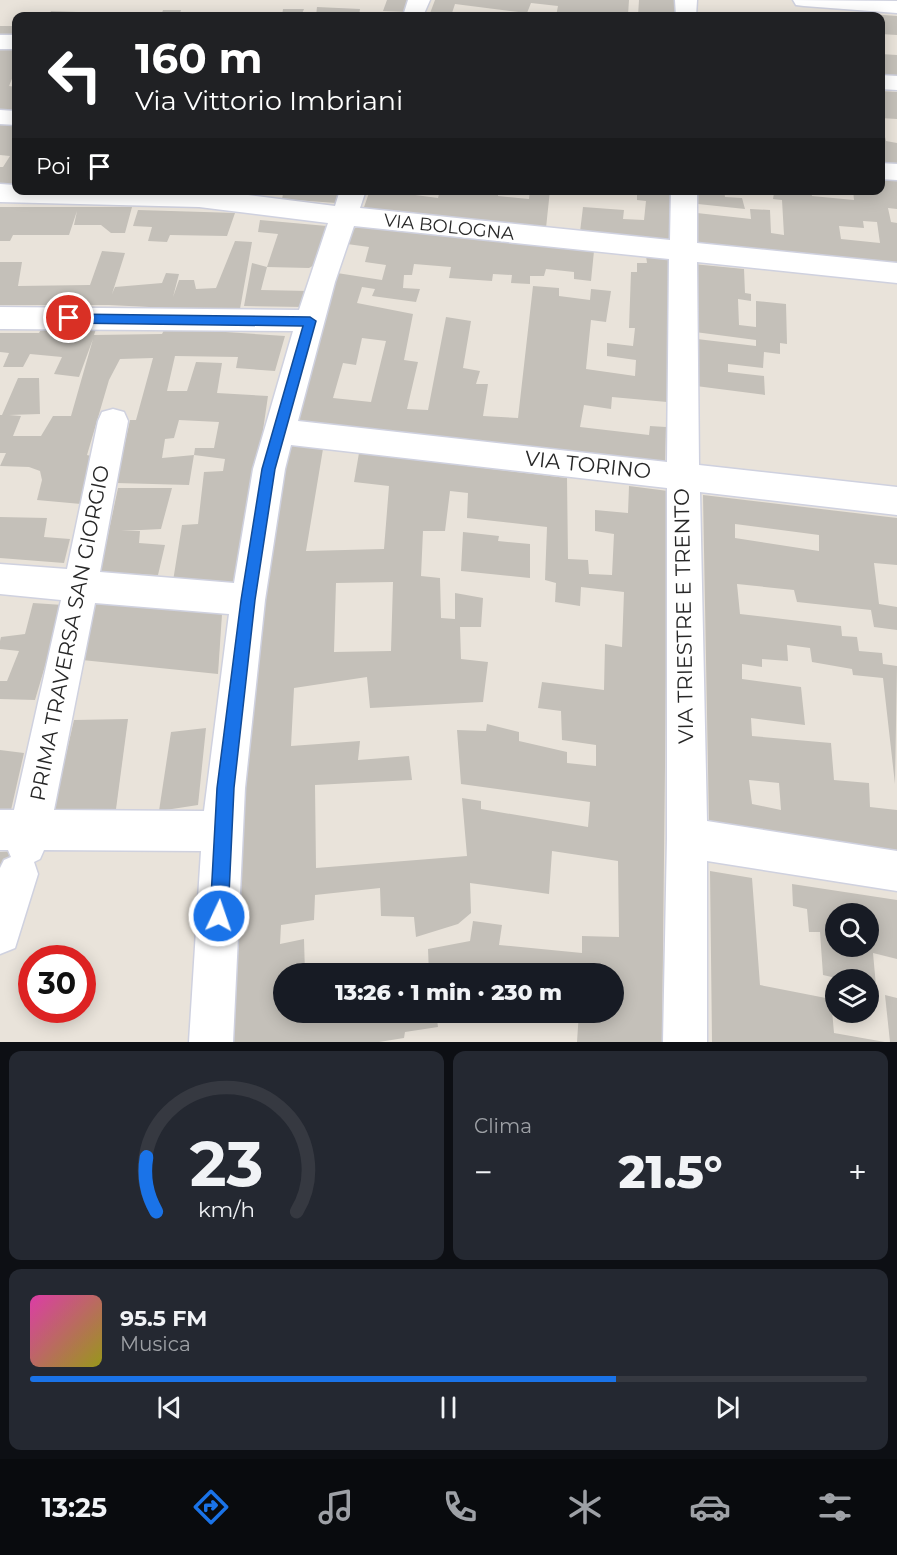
<!DOCTYPE html>
<html lang="it">
<meta charset="utf-8">
<style>
:root{--surface:#171b24;--page:#242831;--text:#f1f3f6;--muted:#9ea1a6;--line:#363941;--accent:#1a73e8}
body{margin:0;font-family:Montserrat,sans-serif;background:var(--page);color:var(--text);height:100vh;display:flex;flex-direction:column;font-size:22px;white-space:nowrap}
*{box-sizing:border-box;margin:0}
p{font-size:20px;color:var(--muted)}
.icon{flex:none;width:33px;height:33px;fill:none;stroke:currentColor;stroke-width:2;stroke-linecap:round;stroke-linejoin:round}
.map{position:relative;height:1042px;overflow:hidden}
.drawer{display:flex;flex-direction:column;gap:9px;padding:9px;background:#0d0f14;flex:1}
.drawer>*{flex:none}
.guide{position:absolute;left:12px;top:12px;width:873px;height:183px;border-radius:12px;box-shadow:0 3px 15px #0003;background:#202124;color:#fff;overflow:hidden}
.fabs{position:absolute;left:825px;top:903px;display:grid;gap:12px}
.fabs a{display:grid;place-items:center;width:54px;height:54px;border-radius:50%;background:var(--surface);box-shadow:0 3px 15px #0003;font-size:30px}
.speed{position:absolute;left:18px;top:945px;display:flex;gap:12px;font-size:30px;font-weight:700;text-align:center}
.speed>*{display:grid;place-content:center;width:78px;height:78px;border-radius:50%;background:var(--surface);box-shadow:0 3px 15px #0003;line-height:1}
.speed .limit{border:9px solid #d22;background:#fff;color:#111}
.pin{position:absolute;display:grid;place-items:center;width:51px;height:51px;color:#fff;margin:-26px;border:3px solid #fff;border-radius:50%;box-shadow:0 2px 6px #0007}
.me{position:absolute;width:66px;margin:-33px;rotate:3deg;stroke-linejoin:round;filter:drop-shadow(0 0 4px #0008)}
.turn{display:flex;align-items:center;gap:21px;height:126px;padding:0 24px;font-size:27px}
.turn .icon{width:78px;height:78px;stroke-width:2.5}
.turn b{display:block;font-size:42px;line-height:51px}
.then{display:flex;align-items:center;height:57px;padding:0 24px;background:#0003;gap:12px;font-size:22px}
.big{font-size:45px;font-weight:800;line-height:1.1}
.drawer .widget{flex:1;display:flex;flex-direction:column;justify-content:center;gap:9px;min-width:0;padding:0 21px;border-radius:12px;background:var(--page)}
.drawer .dial{align-items:center;gap:0}
.dial svg{height:156px;overflow:visible;fill:none;stroke:var(--line);stroke-width:7;stroke-linecap:round;text-anchor:middle}
.dial text{fill:var(--text);stroke:none}
.song{display:flex;align-items:center;gap:18px}
.cover{width:72px;height:72px;border-radius:9px;background:linear-gradient(135deg,hsl(320 70% 55%),hsl(60 70% 35%))}
.played{height:6px;border-radius:3px;background:linear-gradient(90deg,var(--accent) 70%,var(--line) 70%)}
.keys{display:flex;justify-content:space-around;direction:ltr}
.heat{display:flex;justify-content:space-between;align-items:center;font-size:33px;direction:ltr}
.drawer .tiles{flex:1;display:grid;gap:9px;grid-template-columns:1fr 1fr}
.widget:last-child{grid-column:span 2}
.trip{position:absolute;left:273px;top:963px;width:351px;height:60px;border-radius:30px;background:var(--surface);box-shadow:0 3px 15px #0003;font-weight:800;line-height:60px;text-align:center}
.dock{display:flex;height:96px;justify-content:space-around;align-items:center;background:#090b0e;color:var(--muted)}
.dock .icon{width:42px;height:42px}
.dock .on{color:var(--accent)}
.dock b{font-size:27px;color:var(--text)}
.map>svg:first-child{display:block}
.building{fill:#c4c0b9;fill-rule:evenodd}
.lines{fill:none;stroke-linecap:round;stroke-linejoin:round}
.minor-casing{stroke:#cfd1df;stroke-width:3}
.minor{fill:#fff;fill-rule:evenodd}
.route{fill:#1a73e8;stroke:#114b97;stroke-width:1.5}
.labels{text-anchor:middle;stroke-width:5;stroke-linejoin:round;paint-order:stroke}
.far-street-label{font-size:18px;fill:#272727;stroke:#fff}
.street-label{font-size:21px;fill:#272727;stroke:#fff}
</style>
<div class="map">
<svg width="897" height="1042" viewBox="0 0 897 1042">
<rect width="100%" height="100%" fill="#e9e3da"/>
<g class="building">
<polygon points="387,0 411,0 408,12 383,11"/>
<polygon points="435,0 629,0 628,15 604,13 604,16 556,16 558,6 531,3 527,13 455,4 451,16 429,16"/>
<polygon points="639,0 675,0 675,16 638,16"/>
<polygon points="317,7 360,9 359,16 316,16"/>
<polygon points="283,9 304,9 301,16 282,16"/>
<polygon points="163,10 181,10 179,16 161,16"/>
<polygon points="51,11 78,12 81,16 48,16"/>
<polygon points="858,13 897,16 897,35 880,34 880,16 858,16"/>
<rect x="0" y="26" width="16" height="9"/>
<polygon points="0,49 16,50 16,69 9,86 16,87 16,110 0,109"/>
<polygon points="880,54 897,55 897,78 880,77"/>
<polygon points="880,91 897,92 897,119 880,118"/>
<polygon points="0,125 16,125 16,185 0,185 0,167 3,167 10,156 0,155"/>
<polygon points="880,136 885,137 886,141 897,143 897,164 880,163"/>
<path d="M 880,178 L 897,180 L 897,209 L 888,208 L 891,222 L 897,223 L 897,263 L 697,243 L 697,213 L 751,219 L 750,209 L 770,210 L 771,233 L 784,235 L 782,200 L 773,199 L 774,193 L 768,190 L 811,190 L 812,196 L 854,200 L 853,190 L 880,190 ZM 863,221 L 877,222 L 880,243 L 841,239 L 839,226 L 864,228 Z"/>
<polygon points="253,190 340,190 336,203 282,199 283,194"/>
<polygon points="370,190 401,190 400,193 438,198 440,190 477,190 498,193 498,196 529,199 530,190 550,190 546,228 363,210"/>
<polygon points="618,190 672,190 671,240 580,232 583,207 624,210 623,219 644,220 646,201 637,200 637,194"/>
<polygon points="698,190 724,190 725,197 742,198 745,209 698,204"/>
<polygon points="0,207 132,207 125,233 111,233 101,225 74,225 77,211 69,235 13,235 10,241 0,241"/>
<polygon points="138,210 204,212 235,213 227,236 170,235 167,242 148,241 152,227 133,226"/>
<polygon points="260,220 327,226 316,264 309,268 267,267 278,234 258,232"/>
<path d="M 359,227 L 594,251 L 591,281 L 574,279 L 574,272 L 546,269 L 544,276 L 530,276 L 530,284 L 511,283 L 512,275 L 493,274 L 492,281 L 449,278 L 451,267 L 414,264 L 412,275 L 404,275 L 403,288 L 420,289 L 416,302 L 372,296 L 375,289 L 362,287 L 357,303 L 413,314 L 404,360 L 418,362 L 407,409 L 428,410 L 446,317 L 471,321 L 463,368 L 480,371 L 476,384 L 488,384 L 483,416 L 518,418 L 533,286 L 559,288 L 559,296 L 590,300 L 591,289 L 611,291 L 606,322 L 591,320 L 586,369 L 635,376 L 636,360 L 607,356 L 607,343 L 633,346 L 635,328 L 629,328 L 631,272 L 637,272 L 637,263 L 647,263 L 646,256 L 670,258 L 667,402 L 612,397 L 611,409 L 584,405 L 580,427 L 649,435 L 650,426 L 666,427 L 665,465 L 289,422 L 337,273 L 382,280 L 386,265 L 365,262 L 369,247 L 347,244 L 352,229 ZM 362,338 L 386,341 L 371,402 L 333,398 L 343,363 L 356,365 Z"/>
<polygon points="235,241 252,242 240,309 174,312 169,308 109,305 0,305 0,262 22,262 18,286 90,285 102,251 125,253 112,294 115,287 162,283 166,273 179,274 173,297 179,280 194,280 196,289 216,288"/>
<polygon points="252,263 267,267 261,290 309,291 304,307 244,306"/>
<polygon points="693,264 744,269 745,293 751,294 751,301 738,299 739,325 756,327 756,301 786,304 787,344 780,343 780,354 764,352 763,368 728,364 728,372 764,376 765,395 696,386 697,339 756,346 756,340 695,332"/>
<polygon points="42,327 96,329 94,335 162,334 165,328 285,336 275,371 236,368 238,357 175,356 167,391 187,391 196,362 222,363 217,393 268,396 240,587 173,581 182,525 198,524 204,472 223,471 225,459 194,455 195,448 214,448 219,422 179,420 174,438 165,439 162,458 194,455 189,485 116,483 130,420 136,420 153,358 120,359 109,380 87,455 91,456 81,504 37,500 42,480 40,471 29,467 0,466 6,453 0,453 0,415 2,415 18,378 39,378 40,414 9,415 21,416 13,436 41,436 53,416 71,416 93,339 79,377 54,374 62,357 30,354 23,367 3,367 9,353 0,352 0,333 39,333"/>
<path d="M 287,445 L 323,449 L 306,551 L 384,549 L 389,486 L 354,482 L 359,453 L 567,478 L 568,559 L 588,560 L 589,574 L 612,575 L 614,534 L 595,531 L 595,510 L 628,513 L 629,486 L 668,491 L 662,1042 L 577,1042 L 579,1012 L 614,1012 L 614,974 L 429,974 L 428,949 L 470,941 L 473,921 L 502,925 L 499,945 L 582,953 L 582,936 L 619,937 L 618,861 L 552,851 L 549,894 L 470,883 L 471,913 L 458,924 L 416,937 L 414,917 L 381,916 L 380,888 L 315,895 L 314,920 L 281,925 L 280,944 L 304,939 L 305,974 L 284,974 L 284,1012 L 330,1014 L 330,1012 L 353,1012 L 354,1015 L 436,1012 L 438,1027 L 405,1032 L 404,1038 L 379,1042 L 231,1042 L 237,882 L 262,583 ZM 450,491 L 468,493 L 467,518 L 547,527 L 545,580 L 556,583 L 555,602 L 580,606 L 581,587 L 624,592 L 622,647 L 605,644 L 604,690 L 542,682 L 538,708 L 561,711 L 562,740 L 596,745 L 596,766 L 567,763 L 567,752 L 519,741 L 519,732 L 487,724 L 486,731 L 457,730 L 461,784 L 590,802 L 588,827 L 481,809 L 481,801 L 462,798 L 467,856 L 316,868 L 315,785 L 412,780 L 409,756 L 358,760 L 360,741 L 291,746 L 294,688 L 367,677 L 370,708 L 483,702 L 488,662 L 461,659 L 460,627 L 481,627 L 483,598 L 455,593 L 455,619 L 441,618 L 440,578 L 421,576 L 423,531 L 445,531 ZM 393,582 L 391,651 L 334,652 L 336,583 Z"/>
<polygon points="118,488 172,488 161,529 121,531 140,531 139,543 165,545 158,575 100,573"/>
<path d="M 703,495 L 897,518 L 897,565 L 874,563 L 879,604 L 897,607 L 897,630 L 874,627 L 871,610 L 797,602 L 794,590 L 737,584 L 740,614 L 841,626 L 842,636 L 857,637 L 859,651 L 882,653 L 883,664 L 897,666 L 895,784 L 883,678 L 853,675 L 852,669 L 812,662 L 810,648 L 787,645 L 788,661 L 762,659 L 762,667 L 742,664 L 742,679 L 801,687 L 805,725 L 751,718 L 752,736 L 831,743 L 834,780 L 869,783 L 870,807 L 897,810 L 897,850 L 709,823 ZM 735,524 L 819,535 L 819,551 L 735,538 ZM 749,780 L 779,783 L 781,810 L 752,804 Z"/>
<polygon points="0,517 47,518 44,537 70,539 64,563 0,558"/>
<polygon points="463,532 499,536 498,541 530,544 530,578 461,571"/>
<polygon points="97,602 222,614 218,674 82,660 89,610"/>
<polygon points="33,603 63,605 35,700 0,699 0,681 7,681 19,651 0,649 0,641 1,637 25,634"/>
<polygon points="128,719 116,809 53,811 74,720"/>
<polygon points="206,728 198,805 159,811 171,732"/>
<polygon points="0,750 24,753 11,810 0,809"/>
<polygon points="14,851 0,895 0,852"/>
<polygon points="710,871 752,878 760,985 831,999 834,1033 885,1042 712,1042"/>
<path d="M 792,884 L 897,900 L 897,959 L 873,953 L 876,986 L 868,984 L 868,980 L 845,980 L 823,975 L 820,932 L 809,932 L 807,909 L 793,906 ZM 836,914 L 868,914 L 868,946 L 836,946 Z"/>
<polygon points="885,995 897,998 897,1042 890,1042"/>
</g>
<g class="lines">
<defs>
<g id="minor">
<polygon points="408,0 430,0 423,16 403,16"/>
<polygon points="675,0 697,0 696,16 676,16"/>
<polygon points="793,0 897,1 897,13 804,6 796,5"/>
<rect x="0" y="35" width="16" height="14"/>
<polygon points="880,75 897,76 897,90 880,89"/>
<polygon points="0,110 16,111 16,125 0,124"/>
<polygon points="880,163 897,164 897,180 880,179"/>
<path d="M 0,184 L 16,185 L 16,190 L 209,190 L 335,206 L 340,190 L 366,190 L 360,208 L 670,240 L 671,190 L 697,190 L 697,243 L 897,263 L 897,283 L 697,262 L 699,465 L 897,487 L 897,515 L 700,492 L 707,821 L 897,851 L 897,891 L 707,861 L 707,1042 L 663,1042 L 667,838 L 667,488 L 291,445 L 285,469 L 265,600 L 245,788 L 233,1042 L 189,1042 L 201,851 L 44,850 L 40,859 L 34,862 L 38,874 L 15,948 L 0,954 L 0,868 L 4,860 L 11,857 L 8,850 L 0,850 L 0,810 L 14,810 L 61,600 L 0,594 L 0,564 L 67,569 L 98,421 L 102,412 L 113,409 L 124,412 L 128,421 L 100,572 L 234,583 L 253,469 L 293,331 L 0,329 L 0,307 L 299,310 L 328,223 L 199,207 L 0,202 ZM 354,226 L 669,259 L 667,462 L 298,421 L 335,282 ZM 95,603 L 229,614 L 204,811 L 54,810 Z"/>
</g>
</defs>
<use href="#minor" class="minor-casing"/>
<use href="#minor" class="minor"/>
</g>
<polygon class="route" points="69,314 310,317 316,321 275,469 255,600 234,788 228,916 225,922 219,925 213,922 210,916 217,788 241,600 262,469 303,326 69,323 63,318"/>
<g class="labels">
<g class="far-street-label">
<text transform="translate(449 227) rotate(6)" y="6">VIA BOLOGNA</text>
</g>
<g class="street-label">
<text transform="translate(588 465) rotate(6)" y="7">VIA TORINO</text>
<text transform="translate(684 616) rotate(-91)" y="7">VIA TRIESTRE E TRENTO</text>
<text transform="translate(70 633) rotate(-79)" y="7">PRIMA TRAVERSA SAN GIORGIO</text>
</g>
</g>
</svg>
<div class="fabs">
<a><svg class="icon" aria-label="search" viewBox="0 0 24 24"><circle cx="10" cy="10" r="6"/><path d="M15 15l6 6"/></svg></a>
<a><svg class="icon" aria-label="layers" viewBox="0 0 24 24"><path d="M12 4l9 5-9 5-9-5zM3 14l9 5 9-5"/></svg></a>
</div>
<div class="speed"><div class="limit">30</div></div>
<div class="pin" style="left:69px;top:318px;background:#d93025"><svg class="icon" aria-label="arrive" viewBox="0 0 24 24"><path d="M6 21V4h12l-3 4 3 4H6"/></svg></div>
<svg class="me" style="left:219px;top:916px" viewBox="-20 -20 40 40"><circle r="17" fill="#1a73e8" stroke="#fff" stroke-width="3"/><path d="M0-11L8 9 0 5-8 9z" fill="#fff"/></svg>
<div class="trip">13:26 · 1 min · 230 m</div>
<div class="guide">
<div class="turn"><svg class="icon" aria-label="left" viewBox="0 0 24 24"><path d="M17 20v-9H6M10 6l-5 5 5 5"/></svg><div><b>160 m</b>Via Vittorio Imbriani</div></div>
<div class="then">Poi<svg class="icon" aria-label="arrive" viewBox="0 0 24 24"><path d="M6 21V4h12l-3 4 3 4H6"/></svg></div>
</div>
</div>
<section class="drawer">
<div class="tiles">
<div class="widget dial"><svg viewBox="0 0 100 80">
<path d="M14 69A42 42 0 1 1 86 69"/>
<path d="M14 69A42 42 0 0 1 9 41" stroke="#1a73e8"/>
<text x="50" y="56" font-size="32" font-weight="700">23</text>
<text x="50" y="72" font-size="11">km/h</text>
</svg></div>
<div class="widget"><p>Clima</p>
<div class="heat"><a>−</a><b class="big">21.5°</b><a>+</a></div>
</div>
<div class="widget">
<div class="song"><i class="cover"></i><div><b>95.5 FM</b><p>Musica</p></div></div>
<div class="played"></div>
<div class="keys"><svg class="icon" aria-label="previous" viewBox="0 0 24 24"><path d="M18 5L8 12l10 7zM5 5v14"/></svg><svg class="icon" aria-label="pause" viewBox="0 0 24 24"><path d="M8 5v14M16 5v14"/></svg><svg class="icon" aria-label="next" viewBox="0 0 24 24"><path d="M6 5l10 7-10 7zM19 5v14"/></svg></div>
</div>
</div>
</section>
<nav class="dock">
<b>13:25</b>
<svg class="icon on" aria-label="directions" viewBox="0 0 24 24"><path d="M12 3l9 9-9 9-9-9zM9 14v-3h6M13 9l2 2-2 2"/></svg>
<svg class="icon" aria-label="music" viewBox="0 0 24 24"><path d="M9 18V5l10-2v13"/><circle cx="6" cy="18" r="3"/><circle cx="16" cy="16" r="3"/></svg>
<svg class="icon" aria-label="phone" viewBox="0 0 24 24"><path d="M5 4h4l2 5-3 2q2 4 5 5l2-3 5 2v4C11 20 4 13 5 4z"/></svg>
<svg class="icon" aria-label="climate" viewBox="0 0 24 24"><path d="M12 3v18M4 7l16 10M4 17L20 7"/></svg>
<svg class="icon" aria-label="car" viewBox="0 0 24 24"><path d="M5 17H2v-5l4-1 3-4h7l3 4 3 1v5h-3M9 17h6M6 11h13"/><circle cx="7" cy="17" r="2"/><circle cx="17" cy="17" r="2"/></svg>
<svg class="icon" aria-label="filters" viewBox="0 0 24 24"><path d="M4 7h16M4 17h16"/><circle cx="9" cy="7" r="2"/><circle cx="15" cy="17" r="2"/></svg>
</nav>
